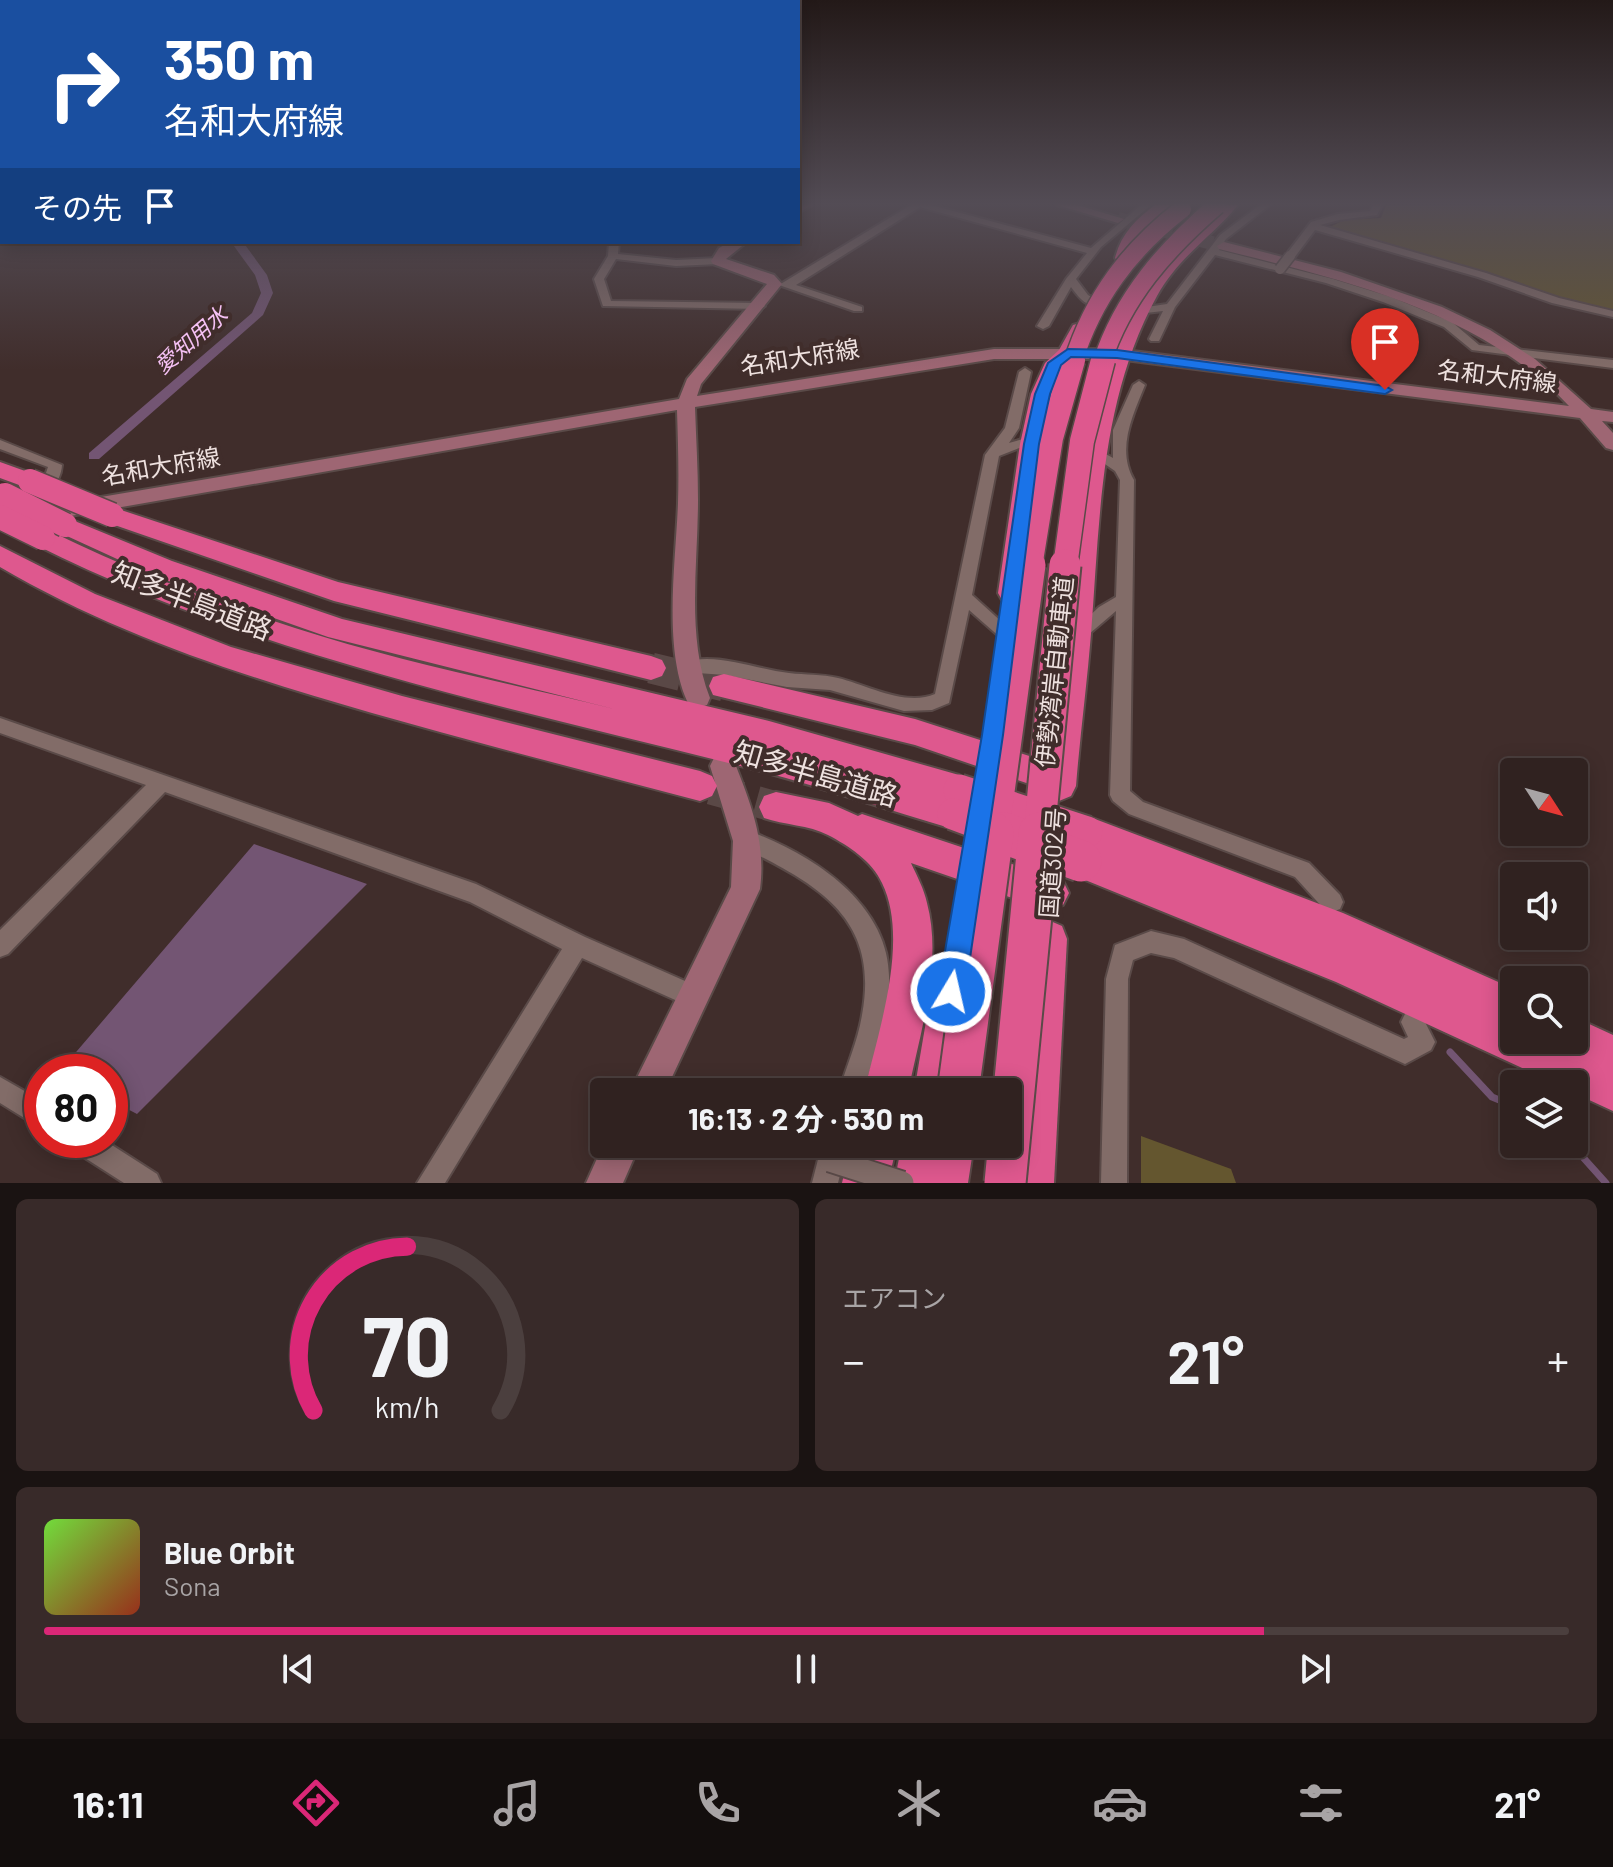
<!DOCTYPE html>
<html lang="ja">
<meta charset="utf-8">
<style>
:root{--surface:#302220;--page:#382a29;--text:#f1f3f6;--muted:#a8a4a5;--line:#4b3f3e;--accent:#db2777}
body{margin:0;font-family:Barlow,"Noto Sans JP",sans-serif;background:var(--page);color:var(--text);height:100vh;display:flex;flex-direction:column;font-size:30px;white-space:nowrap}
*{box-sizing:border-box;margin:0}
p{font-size:26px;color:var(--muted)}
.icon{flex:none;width:44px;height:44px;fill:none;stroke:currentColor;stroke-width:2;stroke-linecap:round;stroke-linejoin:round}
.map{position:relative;height:1183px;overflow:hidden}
.details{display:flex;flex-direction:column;gap:16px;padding:16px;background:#1a1312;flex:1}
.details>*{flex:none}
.guide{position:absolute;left:0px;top:0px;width:800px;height:244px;box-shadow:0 4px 20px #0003,0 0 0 2px var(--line);background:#1a4fa0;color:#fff;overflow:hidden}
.needle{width:52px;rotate:126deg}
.controls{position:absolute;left:1500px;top:758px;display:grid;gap:16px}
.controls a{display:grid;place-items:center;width:88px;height:88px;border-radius:8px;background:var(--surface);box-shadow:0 4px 20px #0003,0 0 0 2px var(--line);font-size:40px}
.speed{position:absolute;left:24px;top:1054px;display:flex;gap:16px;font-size:40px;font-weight:700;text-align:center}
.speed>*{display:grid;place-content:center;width:104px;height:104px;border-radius:50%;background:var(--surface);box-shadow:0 4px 20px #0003,0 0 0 2px var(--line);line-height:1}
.speed .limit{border:12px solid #d22;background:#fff;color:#111}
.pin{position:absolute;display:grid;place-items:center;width:68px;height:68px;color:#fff;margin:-82px -34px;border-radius:50% 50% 50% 0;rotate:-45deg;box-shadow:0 0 8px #0007}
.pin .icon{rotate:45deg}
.me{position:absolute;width:88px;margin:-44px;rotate:9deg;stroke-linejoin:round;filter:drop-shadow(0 0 6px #0008)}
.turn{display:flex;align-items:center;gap:28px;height:168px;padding:0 32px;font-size:36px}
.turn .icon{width:104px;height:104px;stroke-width:2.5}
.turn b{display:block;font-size:56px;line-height:68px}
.then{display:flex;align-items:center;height:76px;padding:0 32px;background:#0003;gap:16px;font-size:30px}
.big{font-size:60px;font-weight:700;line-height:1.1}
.details .tile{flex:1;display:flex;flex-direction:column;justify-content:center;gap:12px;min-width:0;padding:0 28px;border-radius:12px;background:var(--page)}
.details .dial{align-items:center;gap:0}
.dial svg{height:208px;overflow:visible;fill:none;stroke:var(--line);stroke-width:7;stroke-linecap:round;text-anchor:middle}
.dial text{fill:var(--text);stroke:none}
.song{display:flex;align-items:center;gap:24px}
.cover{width:96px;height:96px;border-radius:12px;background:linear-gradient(135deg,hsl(100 70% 55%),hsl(10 70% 35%))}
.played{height:8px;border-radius:4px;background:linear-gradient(90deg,var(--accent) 80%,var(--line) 80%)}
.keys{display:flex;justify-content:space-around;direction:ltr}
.heat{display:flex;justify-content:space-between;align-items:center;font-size:44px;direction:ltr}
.details .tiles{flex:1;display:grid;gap:16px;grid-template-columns:1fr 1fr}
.tile:last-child{grid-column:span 2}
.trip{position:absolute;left:590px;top:1078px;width:432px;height:80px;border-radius:8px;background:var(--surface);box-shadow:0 4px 20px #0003,0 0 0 2px var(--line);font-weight:700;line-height:80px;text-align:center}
.tabs{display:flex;height:128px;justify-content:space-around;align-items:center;background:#130e0d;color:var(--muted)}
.tabs .icon{width:56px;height:56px}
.tabs .selected{color:var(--accent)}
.tabs b{font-size:36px;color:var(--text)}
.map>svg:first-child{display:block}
.green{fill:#64562f}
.water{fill:#735573}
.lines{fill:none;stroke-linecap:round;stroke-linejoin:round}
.stream{stroke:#735573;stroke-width:7}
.canal{fill:#735573;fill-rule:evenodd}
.secondary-tunnel{stroke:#5a4846;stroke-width:14;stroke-dasharray:14 7;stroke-linecap:butt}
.highway-tunnel{stroke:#5a4846;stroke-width:31;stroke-dasharray:31 16;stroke-linecap:butt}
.street-casing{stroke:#5a4a48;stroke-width:4}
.secondary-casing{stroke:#5a4a48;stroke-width:4}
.highway-casing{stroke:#5a4a48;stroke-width:4}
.street{fill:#826c68;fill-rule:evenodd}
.secondary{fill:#9e6673;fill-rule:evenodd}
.highway{fill:#de588e;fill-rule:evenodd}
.street-bridge-far1-casing{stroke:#5a4a48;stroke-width:13;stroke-linecap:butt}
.street-bridge-casing{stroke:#5a4a48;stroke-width:27;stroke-linecap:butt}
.highway-bridge-far3-casing{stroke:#5a4a48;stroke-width:21;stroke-linecap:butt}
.highway-bridge-far2-casing{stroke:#5a4a48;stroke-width:27;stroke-linecap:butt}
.highway-bridge-far1-casing{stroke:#5a4a48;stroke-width:35;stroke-linecap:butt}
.highway-bridge-casing{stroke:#5a4a48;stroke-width:45;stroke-linecap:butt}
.street-bridge-far1{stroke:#826c68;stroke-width:10}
.street-bridge{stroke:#826c68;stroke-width:23}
.highway-bridge-far3{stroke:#de588e;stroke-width:18}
.highway-bridge-far2{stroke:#de588e;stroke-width:24}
.highway-bridge-far1{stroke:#de588e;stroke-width:31}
.highway-bridge{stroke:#de588e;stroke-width:41}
.route{fill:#1a73e8;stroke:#114b97;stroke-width:2}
.labels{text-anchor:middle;stroke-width:8;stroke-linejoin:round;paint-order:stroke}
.far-water-label{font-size:22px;font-style:italic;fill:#f5c1f4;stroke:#402d2b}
.street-label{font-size:24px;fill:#eee1df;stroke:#402d2b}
.near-street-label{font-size:28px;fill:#eee1df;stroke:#402d2b}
</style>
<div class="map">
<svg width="1613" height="1183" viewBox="0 0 1613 1183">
<rect width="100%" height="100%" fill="#402d2b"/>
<g class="green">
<polygon points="1386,205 1613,205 1613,312 1594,309 1326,229 1344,220 1381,218"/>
<polygon points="1141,1136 1231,1169 1236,1183 1141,1183"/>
</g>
<polygon class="water" points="254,844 367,884 137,1114 110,1100 110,1072 59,1072"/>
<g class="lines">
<g class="stream">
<polyline points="1450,1052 1492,1097 1514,1106"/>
<polyline points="1571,1144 1606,1183"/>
</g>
<polygon class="canal" points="231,242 243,242 267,275 273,293 263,315 99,459 89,459 89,453 252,313 261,293 255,275"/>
<polyline class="secondary-tunnel" points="1118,219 1224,246"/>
<g class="highway-tunnel">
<polyline points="651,668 724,686"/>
<polyline points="711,789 776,807"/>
</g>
<defs>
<g id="street">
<path d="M 911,205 L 931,205 L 1091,248 L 1141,205 L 1151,205 L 1101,247 L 1076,279 L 1088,295 L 1098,301 L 1098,305 C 1085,307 1078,296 1071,287 L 1049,326 L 1043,329 L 1037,326 L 1066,279 L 1087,253 L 920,207 L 796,285 L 862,307 L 862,311 L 854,311 L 779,285 Z"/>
<polygon points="1260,205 1270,205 1226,239 1219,250 1333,279 1391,297 1452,322 1479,345 1613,360 1613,368 1472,350 1444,327 1383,302 1326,283 1215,255 1175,307 1159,341 1151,341 1149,339 1163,311 1137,314 1133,313 1133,309 1167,304 1220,235"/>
<polygon points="1373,205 1382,205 1377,215 1339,220 1320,225 1486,273 1559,298 1613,311 1613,317 1552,303 1478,277 1315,230 1294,258 1285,256 1311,222 1338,214 1370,211"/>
<polygon points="609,242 619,242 618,254 676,260 718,258 723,261 718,264 676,266 616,259 604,279 611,301 760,303 765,306 760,309 603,306 594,279 608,256"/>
<path d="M 1025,368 L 1031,372 L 1019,428 L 1009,443 L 1033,436 L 1040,440 L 999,456 L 972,595 L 1015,634 L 1013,638 L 1001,638 L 969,610 L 949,703 L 932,710 L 904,711 L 830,690 L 787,687 L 725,675 L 684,672 L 681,667 L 684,662 C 717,652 755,669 789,673 C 805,675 822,674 838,678 C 867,685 906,707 935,694 L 985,455 L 1005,428 L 1019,372 Z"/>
<path d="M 1139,381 L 1145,385 C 1133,415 1116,449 1134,480 L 1130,791 L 1143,802 L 1309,863 L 1340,895 L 1343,902 L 1340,909 L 1332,912 L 1324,909 L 1295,877 L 1129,814 L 1113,801 L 1110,795 L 1116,611 L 1082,640 L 1070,640 L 1068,636 L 1099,607 L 1116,597 L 1120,480 L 1115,471 L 1086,451 L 1093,447 L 1113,458 L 1113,430 L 1133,385 Z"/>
<path d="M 0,440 L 62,465 C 61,487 37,508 17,516 L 10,511 L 43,482 L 48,467 L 0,449 Z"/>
<polygon points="0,718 476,884 585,937 701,988 705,996 701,1004 693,1008 582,958 445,1183 417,1183 562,949 470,902 165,792 8,954 0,957 0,930 146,785 0,733"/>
<path d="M 749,831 C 814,855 893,906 889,984 C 887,1022 874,1056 863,1092 L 839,1092 C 846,1067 858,1041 862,1015 C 880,918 818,885 742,847 L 739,840 L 742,833 Z"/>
<polygon points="1151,931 1184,939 1404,1039 1408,1037 1401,1022 1405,1014 1413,1010 1421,1014 1435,1042 1431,1050 1405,1064 1174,958 1151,953 1133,960 1128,979 1127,1183 1101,1183 1106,979 1115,945"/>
<polygon points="0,1077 42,1101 42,1129 0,1103"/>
<polygon points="67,1140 104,1140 157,1174 161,1183 124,1183 71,1149"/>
<polygon points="822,1144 848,1144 838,1183 812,1183"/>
</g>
<g id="secondary">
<polygon points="798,205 812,205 798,213"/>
<polygon points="1057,205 1077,205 1124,219 1118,223"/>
<path d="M 730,242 L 747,242 L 726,259 L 774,275 L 782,284 L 701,384 L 697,396 L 994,349 L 1117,349 L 1569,406 C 1478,310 1343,280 1219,249 L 1217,246 L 1224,242 L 1341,272 L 1442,307 L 1490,330 L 1535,359 L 1591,409 L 1613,412 L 1613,422 L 1602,421 L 1613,433 L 1613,450 L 1606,448 L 1580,418 L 1117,359 L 994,359 L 695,407 C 696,438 698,469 698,500 C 698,565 686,636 710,698 L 707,705 L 698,708 L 689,705 C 662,652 676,561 678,503 C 679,472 678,441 677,410 L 36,522 L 26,515 L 36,508 L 679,399 L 687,379 L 767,284 L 713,264 L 711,261 L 719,248 Z"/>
<path d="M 723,755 L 732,758 L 736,766 C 752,807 766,844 760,889 L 665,1092 L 630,1092 L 731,887 L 733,841 L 710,766 L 714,758 Z"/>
<polygon points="604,1143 640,1144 623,1183 586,1183"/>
</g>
<g id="highway">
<path d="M 1155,205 L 1173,205 L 1141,235 L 1130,262 L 1118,262 L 1115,258 C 1121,234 1136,219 1155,205 Z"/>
<path d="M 1221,205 L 1238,205 C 1212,237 1179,256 1157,296 C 1100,399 1100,519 1091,634 C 1087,685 1080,735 1076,786 L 1071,796 L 1059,801 L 1047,796 L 1044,789 L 915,745 L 713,695 L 709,686 L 713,677 L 724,674 L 915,719 L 1045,761 C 1050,717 1058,673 1062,628 C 1074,513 1080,396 1139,294 C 1160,258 1191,231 1221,205 Z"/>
<polygon points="1080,323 1090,329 1075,357 1064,366 1053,394 1044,444 1026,593 1022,600 1012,603 1002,600 998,593 1020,444 1031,394 1045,363 1059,350 1073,325"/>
<polygon points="0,462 39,476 42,481 39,486 30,489 0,478"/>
<polygon points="112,507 338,582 651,656 662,660 666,668 662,676 651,680 334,601 103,521 99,515 103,509"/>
<path d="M 65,517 L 172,561 L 342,619 L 769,721 L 959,775 L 971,780 L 976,790 L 971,800 L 964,803 L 970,814 L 965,825 L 953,829 C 887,810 822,787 756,770 C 511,707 261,658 34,544 L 30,538 L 34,532 L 43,529 L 52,532 C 130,570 213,602 295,628 C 400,662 508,683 614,709 L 328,637 L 152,575 L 56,531 L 52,525 L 56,519 Z"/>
<path d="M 0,546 L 95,594 L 231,647 L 402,696 L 700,771 L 712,776 L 717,786 L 712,796 L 700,801 C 590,772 481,744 372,713 C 243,676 116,635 0,567 Z"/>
<path d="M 776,792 L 829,803 L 858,816 L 862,814 L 1063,881 L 1069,893 L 1063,905 L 1050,911 L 911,863 C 917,876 924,889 927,903 C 943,963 920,1033 908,1092 L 864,1092 C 878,1033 910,940 882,883 C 872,861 849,846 828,835 C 809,825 784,825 764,818 L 759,807 L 764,796 Z"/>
<polygon points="1087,816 1343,913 1514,989 1514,1040 1574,1040 1574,1017 1613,1035 1613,1111 1574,1093 1574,1084 1557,1084 1336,982 1068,873 1063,861 1068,849 1079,845 1074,843 1069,832 1074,821"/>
<polygon points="1048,920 1062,926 1067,939 1054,1183 1008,1183 1029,939 1034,926"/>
<polygon points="952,966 966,972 972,986 958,1092 914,1092 932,986 938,972"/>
<polygon points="851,1144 897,1144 888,1183 842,1183"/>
<polygon points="902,1144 974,1144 968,1183 894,1183"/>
</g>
</defs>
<use href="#street" class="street-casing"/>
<use href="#secondary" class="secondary-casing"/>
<use href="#highway" class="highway-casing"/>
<use href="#street" class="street"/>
<use href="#secondary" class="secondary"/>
<use href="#highway" class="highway"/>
<defs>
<polyline id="street-bridge-far1" points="1280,269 1290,256"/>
<polyline id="street-bridge" points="830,1160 902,1183"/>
<g id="highway-bridge-far3">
<path d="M 1073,362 C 1093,298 1129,250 1182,209"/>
<path d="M 1102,362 C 1123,297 1166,249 1217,205"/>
</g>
<g id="highway-bridge-far2">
<polyline points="30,481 112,515"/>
<polyline points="5,495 65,525"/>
<polyline points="0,517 43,538"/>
<polyline points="1030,567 1051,438 1073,360"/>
<polyline points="1065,567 1082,441 1103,360"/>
</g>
<g id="highway-bridge-far1">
<polyline points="959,790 1087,832"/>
<polyline points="953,814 1009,835"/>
<polyline points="993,835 1030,565"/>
<polyline points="1039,835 1065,565"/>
</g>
<g id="highway-bridge">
<polyline points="1004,833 1081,861"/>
<polyline points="958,1092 993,833"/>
<polyline points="1005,1183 1039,833"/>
</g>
</defs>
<use href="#street-bridge-far1" class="street-bridge-far1-casing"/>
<use href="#street-bridge" class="street-bridge-casing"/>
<use href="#highway-bridge-far3" class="highway-bridge-far3-casing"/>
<use href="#highway-bridge-far2" class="highway-bridge-far2-casing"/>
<use href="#highway-bridge-far1" class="highway-bridge-far1-casing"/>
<use href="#highway-bridge" class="highway-bridge-casing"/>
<use href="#street-bridge-far1" class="street-bridge-far1"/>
<use href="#street-bridge" class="street-bridge"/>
<use href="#highway-bridge-far3" class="highway-bridge-far3"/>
<use href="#highway-bridge-far2" class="highway-bridge-far2"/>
<use href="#highway-bridge-far1" class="highway-bridge-far1"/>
<use href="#highway-bridge" class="highway-bridge"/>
</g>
<linearGradient id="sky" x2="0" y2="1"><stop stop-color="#231918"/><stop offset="0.55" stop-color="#534c55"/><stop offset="1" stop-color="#534c55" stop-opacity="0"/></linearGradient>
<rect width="1613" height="370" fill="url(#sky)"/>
<polygon class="route" points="1068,349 1117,350 1385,386 1392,390 1385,394 1117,358 1071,357 1061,365 1050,394 1039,444 1003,735 965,992 961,1001 951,1005 942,1001 938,992 982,735 1024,444 1035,394 1048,363"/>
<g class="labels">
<g class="far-water-label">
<text transform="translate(191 340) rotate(-41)" y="8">愛知用水</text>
</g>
<g class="street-label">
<text transform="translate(800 358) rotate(-9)" y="8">名和大府線</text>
<text transform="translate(1497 377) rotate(7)" y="8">名和大府線</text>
<text transform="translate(161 467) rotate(-10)" y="8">名和大府線</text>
<text transform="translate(1055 672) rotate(-84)" y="8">伊勢湾岸自動車道</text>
<text transform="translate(1053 863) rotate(-86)" y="8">国道302号</text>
</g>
<g class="near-street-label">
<text transform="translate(192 601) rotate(21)" y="10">知多半島道路</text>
<text transform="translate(816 774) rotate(16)" y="10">知多半島道路</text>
</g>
</g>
</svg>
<div class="controls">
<a><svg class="needle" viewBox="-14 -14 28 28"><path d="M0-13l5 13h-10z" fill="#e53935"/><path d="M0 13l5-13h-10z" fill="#a8a4a5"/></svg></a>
<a><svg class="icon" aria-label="sound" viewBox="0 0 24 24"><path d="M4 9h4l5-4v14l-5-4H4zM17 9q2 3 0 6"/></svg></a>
<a><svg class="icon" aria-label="search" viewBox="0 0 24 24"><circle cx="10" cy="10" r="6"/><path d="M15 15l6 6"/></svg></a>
<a><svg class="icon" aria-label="layers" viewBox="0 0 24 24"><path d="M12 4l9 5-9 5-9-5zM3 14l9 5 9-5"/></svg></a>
</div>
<div class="speed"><div class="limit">80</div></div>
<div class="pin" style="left:1385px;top:390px;background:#d93025"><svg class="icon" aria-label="arrive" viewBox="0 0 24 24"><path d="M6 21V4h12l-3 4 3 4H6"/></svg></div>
<svg class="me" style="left:951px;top:992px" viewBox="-20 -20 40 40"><circle r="17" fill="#1a73e8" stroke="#fff" stroke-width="3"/><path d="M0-11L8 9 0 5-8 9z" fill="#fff"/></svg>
<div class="trip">16:13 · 2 分 · 530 m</div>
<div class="guide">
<div class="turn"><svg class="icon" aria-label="right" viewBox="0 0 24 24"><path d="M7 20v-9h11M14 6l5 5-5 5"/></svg><div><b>350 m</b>名和大府線</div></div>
<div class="then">その先<svg class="icon" aria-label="arrive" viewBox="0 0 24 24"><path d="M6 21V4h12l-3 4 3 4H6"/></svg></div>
</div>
</div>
<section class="details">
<div class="tiles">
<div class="tile dial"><svg viewBox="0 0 100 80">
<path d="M14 69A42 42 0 1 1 86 69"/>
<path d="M14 69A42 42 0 0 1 50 6" stroke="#db2777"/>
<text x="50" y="56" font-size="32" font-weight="700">70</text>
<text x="50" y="72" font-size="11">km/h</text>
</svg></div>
<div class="tile"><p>エアコン</p>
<div class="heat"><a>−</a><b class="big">21°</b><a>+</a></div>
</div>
<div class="tile">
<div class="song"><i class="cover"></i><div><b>Blue Orbit</b><p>Sona</p></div></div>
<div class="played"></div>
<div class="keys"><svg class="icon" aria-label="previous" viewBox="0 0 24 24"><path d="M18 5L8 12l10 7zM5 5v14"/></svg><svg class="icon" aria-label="pause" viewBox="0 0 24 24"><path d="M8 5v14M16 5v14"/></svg><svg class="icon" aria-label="next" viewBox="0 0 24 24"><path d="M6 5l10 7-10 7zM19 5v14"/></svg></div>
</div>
</div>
</section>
<nav class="tabs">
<b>16:11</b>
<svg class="icon selected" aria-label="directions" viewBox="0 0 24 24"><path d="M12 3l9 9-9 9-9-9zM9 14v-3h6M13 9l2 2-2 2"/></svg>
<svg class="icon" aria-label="music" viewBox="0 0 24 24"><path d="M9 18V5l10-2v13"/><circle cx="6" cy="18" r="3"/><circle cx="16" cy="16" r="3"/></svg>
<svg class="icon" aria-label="phone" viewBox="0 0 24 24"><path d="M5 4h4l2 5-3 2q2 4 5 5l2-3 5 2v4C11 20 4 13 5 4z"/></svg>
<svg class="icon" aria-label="climate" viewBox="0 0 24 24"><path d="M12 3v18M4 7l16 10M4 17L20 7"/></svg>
<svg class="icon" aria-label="car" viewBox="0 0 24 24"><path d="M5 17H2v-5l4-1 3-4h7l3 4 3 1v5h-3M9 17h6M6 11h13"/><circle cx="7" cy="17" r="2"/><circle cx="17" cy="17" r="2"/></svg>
<svg class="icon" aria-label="filters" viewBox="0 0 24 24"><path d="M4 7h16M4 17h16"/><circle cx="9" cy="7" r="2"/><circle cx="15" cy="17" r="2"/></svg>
<b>21°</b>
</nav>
